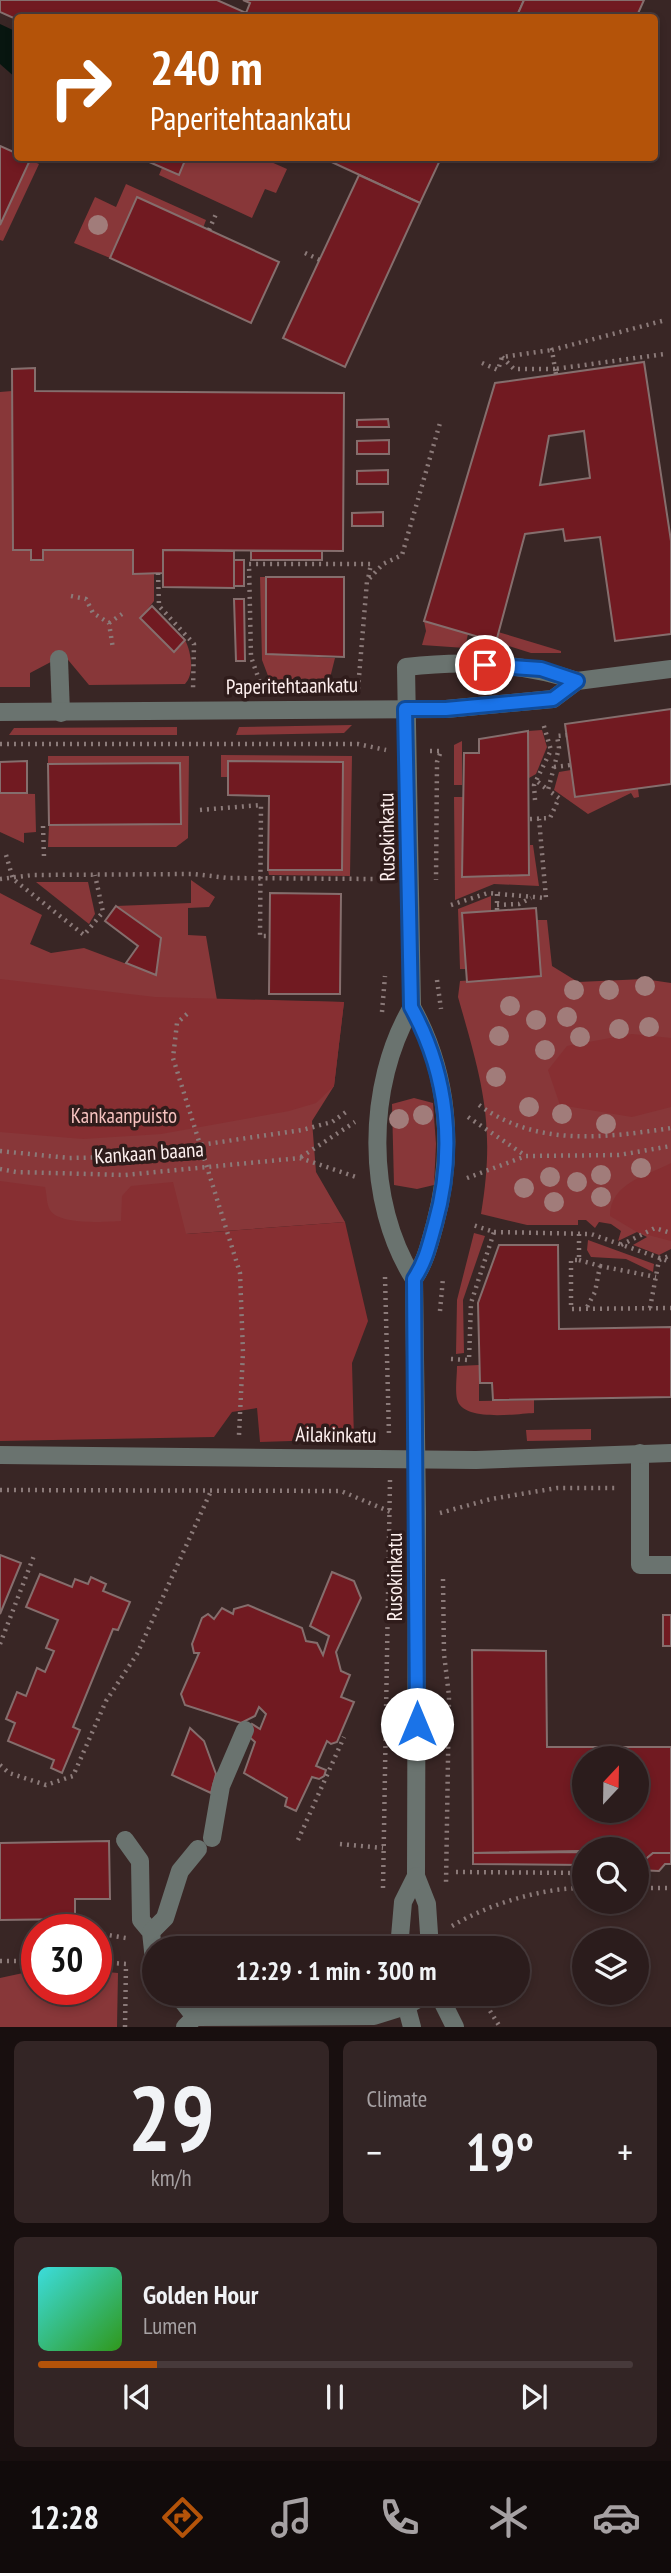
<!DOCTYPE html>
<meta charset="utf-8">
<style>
:root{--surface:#2b1c1c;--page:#332525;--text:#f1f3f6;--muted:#a6a1a3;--line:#473a3b;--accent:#b45309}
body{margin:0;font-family:"PT Sans Narrow",sans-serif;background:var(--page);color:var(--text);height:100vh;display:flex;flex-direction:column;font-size:26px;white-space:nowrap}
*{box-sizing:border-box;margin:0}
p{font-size:23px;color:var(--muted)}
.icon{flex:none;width:38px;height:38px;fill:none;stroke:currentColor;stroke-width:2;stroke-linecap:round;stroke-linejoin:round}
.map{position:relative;height:2027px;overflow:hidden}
.details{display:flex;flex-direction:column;gap:14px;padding:14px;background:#180f0f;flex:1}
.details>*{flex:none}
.banner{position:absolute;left:14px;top:14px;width:644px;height:147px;border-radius:7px;box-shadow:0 4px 10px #0003,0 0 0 2px var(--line);background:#b45309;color:#fff;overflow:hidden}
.needle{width:46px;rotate:22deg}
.tools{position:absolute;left:572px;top:1746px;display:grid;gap:14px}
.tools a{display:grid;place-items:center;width:77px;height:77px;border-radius:50%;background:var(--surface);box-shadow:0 4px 10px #0003,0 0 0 2px var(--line);font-size:35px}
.speed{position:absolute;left:21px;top:1914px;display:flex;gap:14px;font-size:35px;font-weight:700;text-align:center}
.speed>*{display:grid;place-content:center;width:91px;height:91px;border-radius:50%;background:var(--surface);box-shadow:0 4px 10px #0003,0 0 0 2px var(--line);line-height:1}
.speed .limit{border:10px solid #d22;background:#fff;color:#111}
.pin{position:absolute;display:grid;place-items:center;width:60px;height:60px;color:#fff;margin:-30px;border:4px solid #fff;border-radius:50%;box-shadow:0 2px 7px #0007}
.me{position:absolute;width:77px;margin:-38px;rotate:0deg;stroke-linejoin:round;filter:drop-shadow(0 0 5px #0008)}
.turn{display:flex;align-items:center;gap:24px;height:147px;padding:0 21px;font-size:32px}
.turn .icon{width:91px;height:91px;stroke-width:2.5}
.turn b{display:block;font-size:49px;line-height:60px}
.big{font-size:52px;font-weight:600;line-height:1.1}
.details .tile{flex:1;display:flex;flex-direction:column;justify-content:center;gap:10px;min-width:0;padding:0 24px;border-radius:10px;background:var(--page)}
.details .dial{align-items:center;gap:0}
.dial b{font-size:91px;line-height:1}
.song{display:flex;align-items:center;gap:21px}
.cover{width:84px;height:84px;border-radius:10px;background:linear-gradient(135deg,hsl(180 70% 55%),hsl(110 70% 35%))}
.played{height:7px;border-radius:4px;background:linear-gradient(90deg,var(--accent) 20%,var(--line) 20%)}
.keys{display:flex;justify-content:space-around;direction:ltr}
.heat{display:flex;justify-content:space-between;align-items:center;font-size:38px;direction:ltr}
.details .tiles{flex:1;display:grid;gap:14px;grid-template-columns:1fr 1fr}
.tile:last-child{grid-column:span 2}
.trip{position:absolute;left:142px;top:1936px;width:388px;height:70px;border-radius:35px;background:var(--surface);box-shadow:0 4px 10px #0003,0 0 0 2px var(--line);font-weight:600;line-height:70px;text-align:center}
.menu{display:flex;height:112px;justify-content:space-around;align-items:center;background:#110b0b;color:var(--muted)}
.menu .icon{width:49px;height:49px}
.menu .active{color:var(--accent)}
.menu b{font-size:32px;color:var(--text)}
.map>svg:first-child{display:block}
.green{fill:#883739}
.forest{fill:#872f32}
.water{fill:#081610}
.building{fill:#711a21;stroke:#856e6d;stroke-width:2;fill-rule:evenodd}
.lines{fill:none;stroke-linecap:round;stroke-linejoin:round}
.path{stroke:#8b7a79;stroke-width:4.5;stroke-dasharray:2 5;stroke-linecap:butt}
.minor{stroke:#6a736f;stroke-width:18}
.tree{fill:#a17c7a}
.route-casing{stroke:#114b97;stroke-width:18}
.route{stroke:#1a73e8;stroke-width:12}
.labels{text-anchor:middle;stroke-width:7;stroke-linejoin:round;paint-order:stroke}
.street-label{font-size:21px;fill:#fef0ef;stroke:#2f1c1b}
.park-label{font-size:21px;fill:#f6c2bf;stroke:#2f1c1b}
</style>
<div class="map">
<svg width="671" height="2027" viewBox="0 0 671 2027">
<rect width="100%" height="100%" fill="#392625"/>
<g class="green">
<polygon points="186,158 262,158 287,169 276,193 265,189 252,218 159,175 162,168 179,175"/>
<polygon points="30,160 39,164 3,241 0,240 0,225"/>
<polygon points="126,184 206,220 203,228 138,198 110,258 74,243 95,197 116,207"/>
<path d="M 12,391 L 13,550 L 31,550 L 31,560 L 43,560 L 43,550 L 133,550 L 133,574 L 154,573 L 154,601 L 141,618 L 174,651 L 185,640 C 191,651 195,674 185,684 L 89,685 L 64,655 L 30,673 L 30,687 L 0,687 L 0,392 Z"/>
<polygon points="260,577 266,577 266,654 335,658 328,686 270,681 262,660"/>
<polygon points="424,621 468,634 465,648 422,645 426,631"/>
<polygon points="498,632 561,651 561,653 531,653 496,642"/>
<polygon points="352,725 344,733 236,735 239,727"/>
<polygon points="177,727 177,735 9,735 14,728"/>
<polygon points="542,730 547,747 536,774 529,778 528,731"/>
<polygon points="462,741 462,785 454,785 454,745"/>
<polygon points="221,755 352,756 350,876 269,875 268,870 342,870 343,762 228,761 228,777 221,777"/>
<polygon points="48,756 189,756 188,838 176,847 48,847 49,825 181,824 48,764"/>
<polygon points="571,770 575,797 638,789 639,797 634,798 631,793 588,814 554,790 559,772"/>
<polygon points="0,793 35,794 36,832 24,833 24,843 0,832"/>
<polygon points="454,797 463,797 462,877 528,875 530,845 533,845 539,886 494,884 455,900"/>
<polygon points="191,880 215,897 209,907 188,908 188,935 206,936 217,1000 344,1002 334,1086 312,1121 316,1172 345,1222 186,1234 0,1242 0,893 42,915 30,944 51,953 84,948 156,975 161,938 116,906 191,903"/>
<polygon points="36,882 88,882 95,914 89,924"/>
<polygon points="491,896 491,911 462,913 466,969 460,969 458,909"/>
<path d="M 537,920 L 547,920 L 552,966 L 578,982 L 644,979 L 671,983 L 671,1249 L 659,1255 L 633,1245 L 647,1237 L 637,1232 L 618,1241 L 621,1231 L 611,1224 L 599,1222 L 595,1228 L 586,1220 L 578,1220 L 578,1225 L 527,1225 L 481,1214 C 496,1125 482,1081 458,997 L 460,981 L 541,976 Z"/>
<polygon points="414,1098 433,1103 436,1144 434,1185 417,1189 394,1185 392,1104"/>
<polygon points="474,1233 485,1236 463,1300 464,1353 456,1354 457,1300"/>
<polygon points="588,1240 654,1264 653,1272 626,1259 591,1257 587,1250"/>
<path d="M 479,1365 L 479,1401 L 534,1400 L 534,1413 C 515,1414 462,1422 457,1399 C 455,1389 457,1376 457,1366 Z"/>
<polygon points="591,1429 591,1440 527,1441 526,1430"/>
<polygon points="37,1970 37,1990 96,1990 96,1971 118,1973 117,2027 0,2027 0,1978"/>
</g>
<g class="forest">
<polygon points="0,979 155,997 344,1002 334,1086 316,1103 289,1111 161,1134 83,1139 0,1132"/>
<polygon points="632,1034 671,1038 671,1107 632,1117 560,1105 548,1070 567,1046"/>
<path d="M 671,1163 L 671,1241 L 637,1232 L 610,1216 C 610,1183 646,1176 671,1163 Z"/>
<path d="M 0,1181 L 45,1187 C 47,1194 46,1204 50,1210 C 58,1225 106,1222 121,1221 L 122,1196 L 131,1186 L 173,1182 L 186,1234 L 345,1222 L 368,1321 L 352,1363 L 354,1439 L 260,1442 L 257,1408 L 232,1412 L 214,1437 L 0,1441 Z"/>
</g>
<polygon class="water" points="0,24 17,32 17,79 0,64"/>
<g class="building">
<polygon points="0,0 217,0 246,13 250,3 243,0 524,0 516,18 508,15 506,18 18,20 0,12"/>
<polygon points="524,0 644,0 636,18 516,18"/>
<polygon points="0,146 18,154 18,158 30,160 0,225"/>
<polygon points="140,158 186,158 179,175"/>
<polygon points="323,158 441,158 420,203"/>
<polygon points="359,175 420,203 345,367 283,338"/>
<polygon points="137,197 279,262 251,323 110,258"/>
<path d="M 644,362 L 671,541 L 671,634 L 615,641 L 600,537 L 565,541 L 563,529 L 525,534 L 496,642 L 424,621 L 495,383 ZM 584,431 L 590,478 L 540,485 L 549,436 Z"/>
<polygon points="35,368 35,391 344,393 343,551 163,550 163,573 133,574 133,550 43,550 43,560 31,560 31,550 13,550 12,369"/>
<polygon points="388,419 389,427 357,427 357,420"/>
<polygon points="389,440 389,454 357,454 357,441"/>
<polygon points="388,470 388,484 357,484 357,471"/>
<polygon points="383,512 383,526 352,526 352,513"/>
<polygon points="163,550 234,551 234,588 163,587"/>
<rect x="251" y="551" width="71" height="9"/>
<rect x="234" y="560" width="10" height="26"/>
<polygon points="266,577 344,577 344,657 266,654"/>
<polygon points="234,599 244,599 245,661 236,661"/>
<polygon points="152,606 185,640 174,652 140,618"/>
<polygon points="671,709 671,784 575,797 565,724"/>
<polygon points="528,731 529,875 462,877 464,753 479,753 479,739"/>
<polygon points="27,761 27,793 0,793 0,762"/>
<polygon points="228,761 343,762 342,870 268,870 269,796 228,795"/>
<polygon points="180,763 181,824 49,825 48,764"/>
<polygon points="270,893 341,894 340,994 269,994"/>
<polygon points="116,906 161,938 156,975 126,963 138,946 105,921"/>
<polygon points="536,908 541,976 467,982 462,913"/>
<polygon points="499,1245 558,1245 559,1329 671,1327 671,1397 493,1400 492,1383 480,1383 478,1303"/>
<polygon points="0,1555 21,1563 0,1614"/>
<polygon points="332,1572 354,1581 361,1598 336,1652 341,1671 350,1675 341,1697 354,1702 337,1742 331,1744 327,1741 316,1766 326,1770 324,1776 319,1779 312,1777 296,1811 285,1806 287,1798 244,1773 255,1742 247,1735 252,1724 260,1729 266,1714 259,1707 255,1716 241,1723 185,1705 181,1694 199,1653 194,1653 192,1644 202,1618 208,1614 214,1619 222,1608 233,1614 234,1609 248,1605 302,1628 306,1641 317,1643 323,1655 329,1636 310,1626"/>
<polygon points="40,1574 72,1587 75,1579 88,1584 91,1577 106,1584 103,1591 130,1602 118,1630 113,1629 73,1727 80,1730 62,1773 51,1768 54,1760 8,1741 15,1723 6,1719 17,1692 26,1696 37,1668 45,1672 54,1651 46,1648 58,1620 26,1607"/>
<rect x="663" y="1615" width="8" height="31"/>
<path d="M 472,1650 L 546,1651 L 547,1747 L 671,1747 L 671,1853 L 653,1853 L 640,1864 L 637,1850 L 473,1853 ZM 584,1759 L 637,1759 L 637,1811 L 584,1811 Z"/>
<polygon points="190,1728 204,1741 216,1774 211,1793 172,1775"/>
<polygon points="109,1841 110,1899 75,1899 75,1919 0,1920 0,1843"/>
<polygon points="584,1852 584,1865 473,1864 473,1853"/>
<polygon points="653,1853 671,1853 671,1864 665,1864 659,1871 637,1870 637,1861 640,1864"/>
</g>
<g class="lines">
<g class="path">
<polyline points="209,230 216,214"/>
<polyline points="305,253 320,260"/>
<polyline points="502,357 514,369 555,369 552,350 662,321"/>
<polyline points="482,363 498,370 502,357 552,350"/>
<polyline points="556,374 555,369 665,354"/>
<polyline points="158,573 159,606 194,644 193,690"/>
<polyline points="71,596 86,599 93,613 109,623 113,649"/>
<polyline points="109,623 122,614"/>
<polyline points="262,688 251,657 249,564 371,564 368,579"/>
<polyline points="358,689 367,581 383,564 402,555 440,423"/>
<polyline points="0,744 358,744 386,750"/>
<polyline points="430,751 441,751 437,762 436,880"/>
<polyline points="554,767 571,765"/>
<polyline points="538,782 548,790 559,748 557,736 567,735"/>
<polyline points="535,800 534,785 551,750 543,723"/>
<polyline points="200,810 261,805 260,936 270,936"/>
<polyline points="530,819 550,818 559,798 548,790"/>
<polyline points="43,826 44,857"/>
<polyline points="6,855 13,879 84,935 103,912 95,875"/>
<polyline points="0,879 33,875 194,874 228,878 375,879"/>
<polyline points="451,905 488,893 546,898 539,819"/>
<polyline points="497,905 519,904 531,898"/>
<polyline points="497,910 497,894"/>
<polyline points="437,980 441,1009"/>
<polyline points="382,1012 385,976"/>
<polyline points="187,1014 177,1023 173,1058 240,1273 243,1352 239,1435"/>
<path d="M 479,1105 C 537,1147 604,1138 671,1128"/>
<polyline points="468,1117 526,1156"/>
<polyline points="0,1151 69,1158 118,1157 302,1130 332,1122 346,1112"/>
<polyline points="301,1157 355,1122"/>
<polyline points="0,1169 16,1172 125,1175 300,1158 356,1177"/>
<polyline points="467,1178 526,1156 619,1155 671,1146"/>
<polyline points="494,1232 591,1234 671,1262"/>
<polyline points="579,1234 579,1260 571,1260 571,1309 671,1308"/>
<polyline points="621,1245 655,1228 671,1233"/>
<polyline points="579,1260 600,1266 595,1292 586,1309"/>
<polyline points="600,1266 656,1277"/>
<polyline points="385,1277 389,1436"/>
<polyline points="650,1308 659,1260 671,1255"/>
<polyline points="440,1311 443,1278"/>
<polyline points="451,1359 469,1360 471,1303 494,1232 470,1224"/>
<polyline points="0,1490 341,1491 393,1513"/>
<polyline points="440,1513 491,1499 557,1488 618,1488"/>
<polyline points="443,1579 444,1654 449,1696 446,1884"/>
<polyline points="0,1644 35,1553"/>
<polyline points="0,1765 9,1773 46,1785 73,1776 106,1701 137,1654 211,1491"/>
<polyline points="298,1840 344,1737"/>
<polyline points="340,1844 383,1848"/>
<polyline points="456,1872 584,1873"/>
<polyline points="383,1888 390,1480"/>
<polyline points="637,1888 671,1888"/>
<path d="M 452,1926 C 489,1904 541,1888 584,1888"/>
<polyline points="96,1933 126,1938"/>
<polyline points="173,1942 314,1942 338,1946"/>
<polyline points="335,1948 378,1936"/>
<polyline points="0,1961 37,1961"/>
<polyline points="96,1962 127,1964"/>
<polyline points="479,1993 500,2027"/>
<polyline points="125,2027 126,1964"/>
</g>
<g class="minor">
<polyline points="59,659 61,713"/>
<polyline points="0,712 446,709 553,699 577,681 671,669"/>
<path d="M 412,1007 C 366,1085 365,1202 414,1279 L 417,1513 L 416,1876 L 427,1904 L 430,1948"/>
<path d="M 414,1279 C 426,1261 429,1245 435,1224 C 455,1150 449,1074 412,1007 L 406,667 C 463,660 523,663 577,681"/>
<polyline points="640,1453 640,1565 671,1565"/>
<polyline points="0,1455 476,1460 671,1453"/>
<polyline points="212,1838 221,1786 245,1730"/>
<polyline points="125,1840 140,1861 141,1920 151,1932 154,1960"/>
<polyline points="151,1932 165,1918 180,1871 198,1849"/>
<polyline points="399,1948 403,1902 416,1876"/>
<polyline points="176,1993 195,2017"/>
<polyline points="438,1993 455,2027"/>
<polyline points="404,1997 412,2027"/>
<polyline points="185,2027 195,2017 374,2016 406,2006 429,1993"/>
</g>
</g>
<g class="tree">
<circle cx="98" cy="225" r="10"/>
<circle cx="645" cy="986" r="10"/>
<circle cx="574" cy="990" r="10"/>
<circle cx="609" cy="990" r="10"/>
<circle cx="510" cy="1006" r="10"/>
<circle cx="567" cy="1017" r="10"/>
<circle cx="536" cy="1020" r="10"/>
<circle cx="649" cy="1027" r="10"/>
<circle cx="619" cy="1029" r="10"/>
<circle cx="499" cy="1036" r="10"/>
<circle cx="580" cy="1037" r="10"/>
<circle cx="545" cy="1050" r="10"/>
<circle cx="496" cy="1077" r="10"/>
<circle cx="529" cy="1107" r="10"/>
<circle cx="562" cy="1114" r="10"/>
<circle cx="423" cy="1115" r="10"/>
<circle cx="399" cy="1119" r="10"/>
<circle cx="606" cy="1124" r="10"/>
<circle cx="641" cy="1168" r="10"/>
<circle cx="601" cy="1175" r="10"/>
<circle cx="550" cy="1177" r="10"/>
<circle cx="577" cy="1182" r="10"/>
<circle cx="524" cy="1188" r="10"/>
<circle cx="601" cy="1197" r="10"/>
<circle cx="554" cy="1202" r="10"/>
</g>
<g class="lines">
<defs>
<path id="route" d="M 417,1724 L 414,1279 C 426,1261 429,1245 435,1224 C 456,1150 448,1074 411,1007 L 405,709 L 446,709 L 553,699 L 577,681 L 541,669 L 485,665"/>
</defs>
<use href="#route" class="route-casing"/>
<use href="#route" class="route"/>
</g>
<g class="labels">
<g class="street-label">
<text transform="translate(292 686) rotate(-1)" y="7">Paperitehtaankatu</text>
<text transform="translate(387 837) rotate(-91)" y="7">Rusokinkatu</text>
<text transform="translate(149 1153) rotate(-4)" y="7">Kankaan baana</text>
<text transform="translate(336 1435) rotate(1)" y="7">Ailakinkatu</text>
<text transform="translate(395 1577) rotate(-90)" y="7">Rusokinkatu</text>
</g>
<g class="park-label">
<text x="124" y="1123">Kankaanpuisto</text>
</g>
</g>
</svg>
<div class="tools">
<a><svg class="needle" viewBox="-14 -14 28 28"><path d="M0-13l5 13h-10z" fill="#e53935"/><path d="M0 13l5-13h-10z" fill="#a6a1a3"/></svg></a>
<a><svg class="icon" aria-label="search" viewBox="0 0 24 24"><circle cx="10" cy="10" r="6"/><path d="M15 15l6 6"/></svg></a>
<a><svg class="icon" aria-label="layers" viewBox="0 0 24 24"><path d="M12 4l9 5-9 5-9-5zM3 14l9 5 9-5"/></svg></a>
</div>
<div class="speed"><div class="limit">30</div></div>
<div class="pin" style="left:485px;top:665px;background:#d93025"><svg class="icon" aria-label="arrive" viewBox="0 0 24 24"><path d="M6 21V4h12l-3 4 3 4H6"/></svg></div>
<svg class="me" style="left:417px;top:1724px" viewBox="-20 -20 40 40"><circle r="19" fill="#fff"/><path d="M0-13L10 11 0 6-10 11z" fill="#1a73e8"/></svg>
<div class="trip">12:29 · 1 min · 300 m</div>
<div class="banner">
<div class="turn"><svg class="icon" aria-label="right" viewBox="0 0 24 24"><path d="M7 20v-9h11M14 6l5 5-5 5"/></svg><div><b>240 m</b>Paperitehtaankatu</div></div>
</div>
</div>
<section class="details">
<div class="tiles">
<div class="tile dial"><b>29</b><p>km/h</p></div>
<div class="tile"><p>Climate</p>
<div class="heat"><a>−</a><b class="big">19°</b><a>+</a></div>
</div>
<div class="tile">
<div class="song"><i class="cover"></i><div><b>Golden Hour</b><p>Lumen</p></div></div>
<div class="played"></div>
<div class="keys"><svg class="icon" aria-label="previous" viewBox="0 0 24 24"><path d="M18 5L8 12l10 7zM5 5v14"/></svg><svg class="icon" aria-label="pause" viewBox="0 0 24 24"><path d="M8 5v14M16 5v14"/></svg><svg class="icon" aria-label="next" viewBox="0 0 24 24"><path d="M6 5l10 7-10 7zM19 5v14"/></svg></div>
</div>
</div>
</section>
<nav class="menu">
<b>12:28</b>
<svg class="icon active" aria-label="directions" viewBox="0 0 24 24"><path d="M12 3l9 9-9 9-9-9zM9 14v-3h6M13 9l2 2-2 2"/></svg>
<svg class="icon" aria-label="music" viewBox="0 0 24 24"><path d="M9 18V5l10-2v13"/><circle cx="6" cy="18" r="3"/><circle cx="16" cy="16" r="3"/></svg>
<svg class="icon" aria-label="phone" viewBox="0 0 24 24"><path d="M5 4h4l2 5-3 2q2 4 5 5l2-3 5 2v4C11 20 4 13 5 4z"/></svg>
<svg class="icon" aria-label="climate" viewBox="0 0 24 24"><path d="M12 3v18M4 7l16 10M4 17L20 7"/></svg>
<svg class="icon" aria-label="car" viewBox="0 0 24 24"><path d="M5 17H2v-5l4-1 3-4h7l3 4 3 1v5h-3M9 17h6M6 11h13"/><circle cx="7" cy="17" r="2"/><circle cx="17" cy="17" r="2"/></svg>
</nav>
